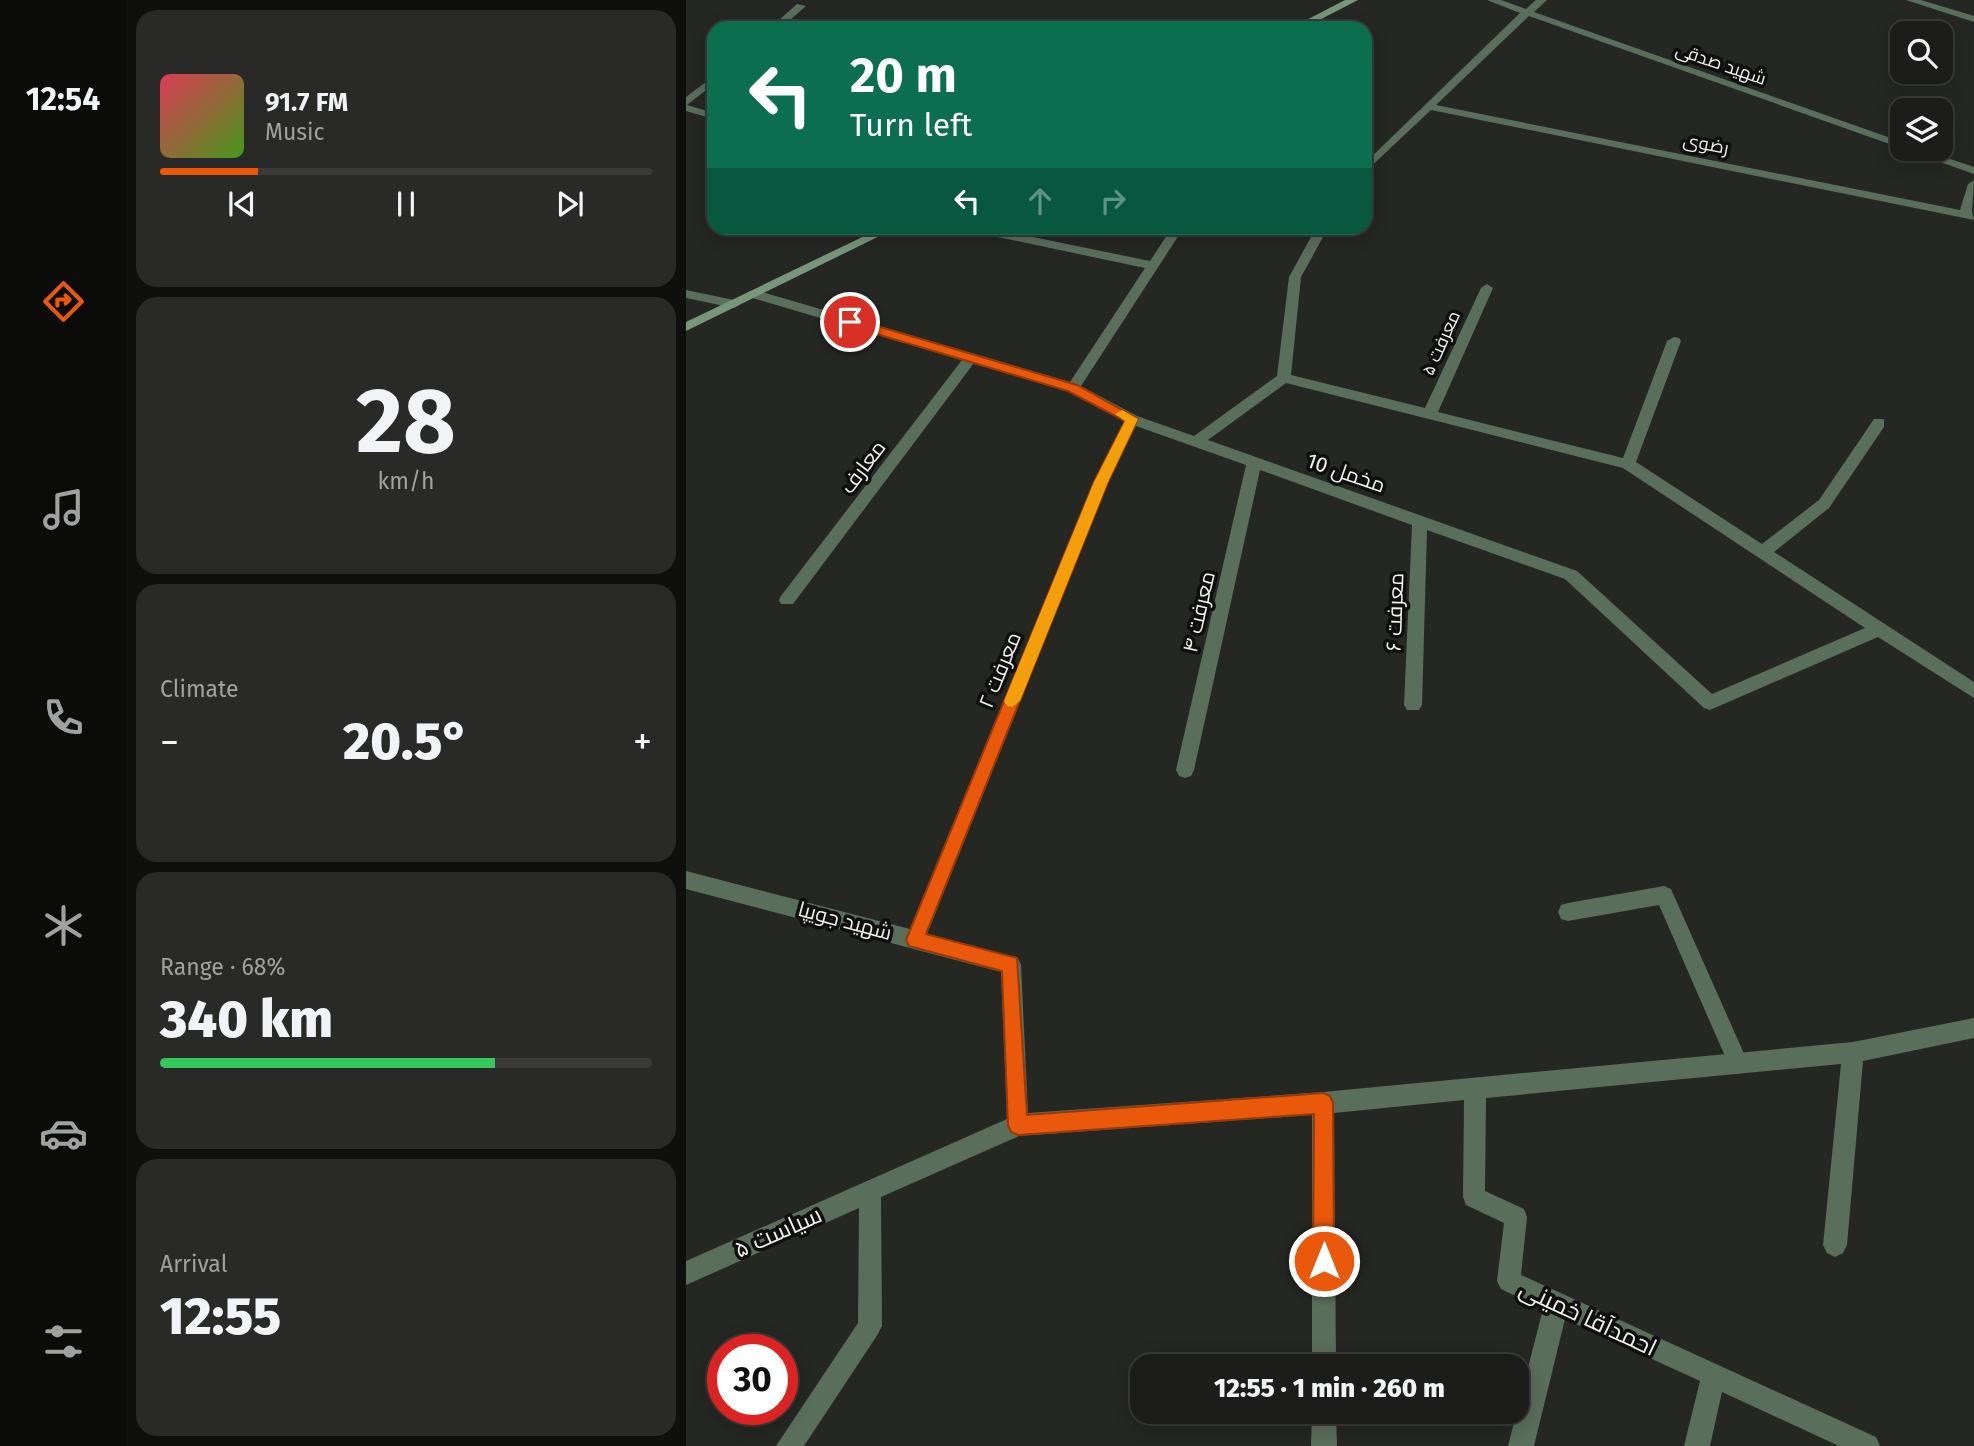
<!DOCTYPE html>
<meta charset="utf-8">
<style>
:root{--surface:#1c1d1a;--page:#292a27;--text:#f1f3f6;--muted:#a0a2a2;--line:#3a3b39;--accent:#ea580c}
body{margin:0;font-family:"Fira Sans",Cairo,sans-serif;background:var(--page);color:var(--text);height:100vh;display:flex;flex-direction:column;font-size:26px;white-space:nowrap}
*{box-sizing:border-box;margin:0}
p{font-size:23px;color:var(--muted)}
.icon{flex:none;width:38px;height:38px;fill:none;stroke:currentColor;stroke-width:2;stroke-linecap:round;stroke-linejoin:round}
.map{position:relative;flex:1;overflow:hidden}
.panel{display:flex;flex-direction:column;gap:10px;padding:10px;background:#0f100e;width:560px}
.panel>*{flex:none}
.hud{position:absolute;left:21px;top:21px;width:665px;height:214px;border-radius:21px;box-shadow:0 4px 18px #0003,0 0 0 2px var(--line);background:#0b6e4f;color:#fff;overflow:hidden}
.controls{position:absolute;left:1204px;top:21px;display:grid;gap:14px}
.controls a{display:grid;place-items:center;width:63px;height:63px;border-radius:14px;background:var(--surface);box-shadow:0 4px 18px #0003,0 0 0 2px var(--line);font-size:35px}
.speed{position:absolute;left:21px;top:1334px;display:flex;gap:14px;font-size:35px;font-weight:700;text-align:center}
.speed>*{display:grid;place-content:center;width:91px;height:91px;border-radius:50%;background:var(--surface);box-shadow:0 4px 18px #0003,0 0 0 2px var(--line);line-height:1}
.speed .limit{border:10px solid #d22;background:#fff;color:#111}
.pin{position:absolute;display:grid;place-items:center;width:60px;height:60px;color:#fff;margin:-30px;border:4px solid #fff;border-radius:50%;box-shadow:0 2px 7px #0007}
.me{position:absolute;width:77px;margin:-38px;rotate:0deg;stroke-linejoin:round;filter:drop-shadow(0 0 5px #0008)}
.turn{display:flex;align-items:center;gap:24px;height:147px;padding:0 28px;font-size:32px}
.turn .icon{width:91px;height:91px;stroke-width:2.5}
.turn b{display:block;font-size:49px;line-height:60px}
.lanes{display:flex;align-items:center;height:66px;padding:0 28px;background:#0003;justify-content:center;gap:35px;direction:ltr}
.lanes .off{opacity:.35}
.big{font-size:52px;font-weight:800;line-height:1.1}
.panel .tile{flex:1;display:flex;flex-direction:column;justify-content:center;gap:10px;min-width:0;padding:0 24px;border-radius:21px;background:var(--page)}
.panel .dial{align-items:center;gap:0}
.dial b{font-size:91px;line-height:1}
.song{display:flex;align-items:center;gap:21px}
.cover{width:84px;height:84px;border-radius:10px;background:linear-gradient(135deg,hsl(350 70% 55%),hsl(100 70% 35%))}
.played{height:7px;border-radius:4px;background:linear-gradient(90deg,var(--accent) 20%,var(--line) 20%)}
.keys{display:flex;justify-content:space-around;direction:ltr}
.heat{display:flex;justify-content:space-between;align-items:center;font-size:38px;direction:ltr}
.charge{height:10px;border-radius:5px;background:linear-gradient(90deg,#34c759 68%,var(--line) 0)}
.trip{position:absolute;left:444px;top:1354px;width:399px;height:70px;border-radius:21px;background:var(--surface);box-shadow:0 4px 18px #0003,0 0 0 2px var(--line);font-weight:800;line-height:70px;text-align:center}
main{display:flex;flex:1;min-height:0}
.dock{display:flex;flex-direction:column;width:126px;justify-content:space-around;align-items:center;background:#0b0c0a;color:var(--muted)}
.dock .icon{width:49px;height:49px}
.dock .on{color:var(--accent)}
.dock b{font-size:32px;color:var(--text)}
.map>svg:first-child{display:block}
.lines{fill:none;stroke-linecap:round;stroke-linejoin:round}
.lane{fill:#5a6e5c;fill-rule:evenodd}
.street{fill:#5a6e5c;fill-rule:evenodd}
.secondary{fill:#77967a;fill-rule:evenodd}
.route{fill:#ea580c;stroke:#983908;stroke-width:2}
.slow{fill:#f59e0b}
.labels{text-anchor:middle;stroke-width:7;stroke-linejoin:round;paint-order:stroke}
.far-street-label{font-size:18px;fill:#f0f2ef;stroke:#0f100e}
.street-label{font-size:21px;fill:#f0f2ef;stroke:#0f100e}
.near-street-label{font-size:24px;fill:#f0f2ef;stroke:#0f100e}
</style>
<main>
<nav class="dock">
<b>12:54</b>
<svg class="icon on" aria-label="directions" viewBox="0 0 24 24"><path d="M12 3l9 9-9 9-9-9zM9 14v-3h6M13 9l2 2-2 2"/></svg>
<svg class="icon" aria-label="music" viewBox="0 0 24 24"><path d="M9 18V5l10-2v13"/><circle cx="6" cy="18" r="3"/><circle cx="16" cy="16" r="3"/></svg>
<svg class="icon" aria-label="phone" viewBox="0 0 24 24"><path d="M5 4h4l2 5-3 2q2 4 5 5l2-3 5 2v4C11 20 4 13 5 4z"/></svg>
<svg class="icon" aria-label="climate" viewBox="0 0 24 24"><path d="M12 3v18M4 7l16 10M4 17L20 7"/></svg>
<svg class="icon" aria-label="car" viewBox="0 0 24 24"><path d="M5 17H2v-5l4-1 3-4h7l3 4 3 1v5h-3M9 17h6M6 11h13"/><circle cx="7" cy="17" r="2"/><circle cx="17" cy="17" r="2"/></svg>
<svg class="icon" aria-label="filters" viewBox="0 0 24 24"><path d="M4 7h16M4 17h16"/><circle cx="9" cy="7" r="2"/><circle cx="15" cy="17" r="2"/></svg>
</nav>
<section class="panel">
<div class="tile">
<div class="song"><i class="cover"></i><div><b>91.7 FM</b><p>Music</p></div></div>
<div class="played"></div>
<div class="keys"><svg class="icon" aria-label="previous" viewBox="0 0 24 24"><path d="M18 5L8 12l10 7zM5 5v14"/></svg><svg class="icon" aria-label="pause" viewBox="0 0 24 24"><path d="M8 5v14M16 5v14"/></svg><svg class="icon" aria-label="next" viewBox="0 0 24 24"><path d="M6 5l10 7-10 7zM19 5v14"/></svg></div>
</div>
<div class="tile dial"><b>28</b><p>km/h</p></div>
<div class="tile"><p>Climate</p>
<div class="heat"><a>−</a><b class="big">20.5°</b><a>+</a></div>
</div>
<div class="tile"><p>Range · 68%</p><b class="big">340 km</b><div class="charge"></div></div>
<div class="tile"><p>Arrival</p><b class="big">12:55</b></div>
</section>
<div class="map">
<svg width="1288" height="1446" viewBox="0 0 1288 1446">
<rect width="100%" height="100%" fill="#252723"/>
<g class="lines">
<polygon class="lane" points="978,886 985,889 1059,1056 1063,1063 1059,1070 1052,1074 1045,1070 973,905 882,921 875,919 872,912 875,905 882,903"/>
<g class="street">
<polygon points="801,0 815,0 840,9 850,0 861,0 848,12 1216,142 1216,149 1234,149 1288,167 1288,174 843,16 750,105 1274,210 1282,184 1288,180 1286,212 1288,220 745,110 679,172 679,163 834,13"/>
<polygon points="1220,0 1235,0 1288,16 1288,22"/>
<polygon points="111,4 120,6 95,28 84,28"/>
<polygon points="212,24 216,28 206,28"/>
<polygon points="28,76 28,84 1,105 28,113 28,119 0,111 0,97"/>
<path d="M 282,228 L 303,228 L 464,261 L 483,232 L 491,232 L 493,235 L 395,386 L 451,416 L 508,436 L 591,376 L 603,277 L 630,228 L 642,228 L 615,277 L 605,375 L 739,408 L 795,288 L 801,284 L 807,288 L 752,412 L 937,458 L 981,341 L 988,337 L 993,338 L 995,341 L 950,462 L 1076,544 L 1133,500 L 1188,419 L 1198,419 L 1198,427 L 1143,508 L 1088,552 L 1288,682 L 1288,698 L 1192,637 L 1024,710 L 1018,708 L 879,579 L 741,530 L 736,705 L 733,710 L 721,710 L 718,705 L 726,525 L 574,470 L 508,770 L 505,776 L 499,778 L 493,776 L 490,770 L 560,465 L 450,426 L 422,482 L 241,934 L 332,958 L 335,965 L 342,1113 L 637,1092 L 1167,1042 L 1288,1018 L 1288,1038 L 1177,1061 L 1161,1245 L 1157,1253 L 1149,1257 L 1141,1253 L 1137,1245 L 1155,1064 L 800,1098 L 799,1191 L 838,1209 L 841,1217 L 835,1275 L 1190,1437 L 1194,1446 L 1153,1446 L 1036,1392 L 1024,1446 L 998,1446 L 1014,1381 L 879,1319 L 848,1446 L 822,1446 L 857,1309 L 815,1289 L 811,1281 L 818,1223 L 780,1205 L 777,1197 L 778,1100 L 648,1113 L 650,1367 L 626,1367 L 626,1115 L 333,1136 L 195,1197 L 196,1326 L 192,1334 L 118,1446 L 90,1446 L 172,1323 L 173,1208 L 0,1285 L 0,1261 L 321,1119 L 315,972 L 0,889 L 0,871 L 224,929 L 408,482 L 438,421 L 382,391 L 288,363 L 107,604 L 95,604 L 93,600 L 95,596 L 276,360 L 63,297 L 62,294 L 63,291 L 73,291 L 384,382 L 459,268 L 288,232 ZM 600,383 L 937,468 L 1179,628 L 1026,694 L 891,571 L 522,440 Z"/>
<polygon points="0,290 48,300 55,304 48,308 0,298"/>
<polygon points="626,1412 650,1412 651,1446 625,1446"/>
</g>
<g class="secondary">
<polygon points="659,0 672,0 618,28 605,28"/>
<polygon points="195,228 210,228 0,331 0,322"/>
</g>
</g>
<polygon class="route" points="164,318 391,385 452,419 422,482 240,934 331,958 341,1115 637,1093 644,1096 647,1103 648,1261 645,1269 638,1272 630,1269 627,1261 628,1114 332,1135 325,1132 322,1125 316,971 223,946 220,940 408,482 439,421 382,391 160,325 158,322"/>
<polygon class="slow" points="436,410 452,419 422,482 334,701 326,707 321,706 318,701 408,482 439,421 429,414"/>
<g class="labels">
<g class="far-street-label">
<text transform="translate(1035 64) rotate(19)" y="6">شهید صدقی</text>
<text transform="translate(1020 144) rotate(11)" y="6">رضوی</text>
<text transform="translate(755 343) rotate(-66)" y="6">معرفت ۵</text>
</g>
<g class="street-label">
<text transform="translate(177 467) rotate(-53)" y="7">معارف</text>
<text transform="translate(660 473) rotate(19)" y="7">مخمل 10</text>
<text transform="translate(513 612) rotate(-77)" y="7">معرفت ۴</text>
<text transform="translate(709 612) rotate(-88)" y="7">معرفت ۶</text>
<text transform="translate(314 670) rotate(-68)" y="7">معرفت ۲</text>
<text transform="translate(159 921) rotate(15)" y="7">شهید جویپا</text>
</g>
<g class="near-street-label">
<text transform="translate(92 1232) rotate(-24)" y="8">سیاست ۵</text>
<text transform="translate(902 1318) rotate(25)" y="8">احمدآقا خمینی</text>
</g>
</g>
</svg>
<div class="controls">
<a><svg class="icon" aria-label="search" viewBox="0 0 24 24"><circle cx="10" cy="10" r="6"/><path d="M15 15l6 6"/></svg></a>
<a><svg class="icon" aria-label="layers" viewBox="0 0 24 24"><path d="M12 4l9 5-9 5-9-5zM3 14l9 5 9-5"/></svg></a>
</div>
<div class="speed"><div class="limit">30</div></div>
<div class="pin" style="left:164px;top:322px;background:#d93025"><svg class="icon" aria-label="arrive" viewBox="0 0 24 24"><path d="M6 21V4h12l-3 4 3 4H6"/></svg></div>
<svg class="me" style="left:638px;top:1261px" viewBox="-20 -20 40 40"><circle r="17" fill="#ea580c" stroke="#fff" stroke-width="3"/><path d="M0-11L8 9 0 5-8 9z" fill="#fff"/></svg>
<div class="trip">12:55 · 1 min · 260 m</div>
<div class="hud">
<div class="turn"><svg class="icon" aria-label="left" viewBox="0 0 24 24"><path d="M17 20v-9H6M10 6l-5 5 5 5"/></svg><div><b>20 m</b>Turn left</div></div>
<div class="lanes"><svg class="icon" aria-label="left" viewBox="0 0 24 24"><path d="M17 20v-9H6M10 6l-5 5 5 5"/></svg><svg class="icon off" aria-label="ahead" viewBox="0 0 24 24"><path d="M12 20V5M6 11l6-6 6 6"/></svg><svg class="icon off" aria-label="right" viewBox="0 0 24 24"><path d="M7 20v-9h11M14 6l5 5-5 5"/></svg></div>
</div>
</div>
</main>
